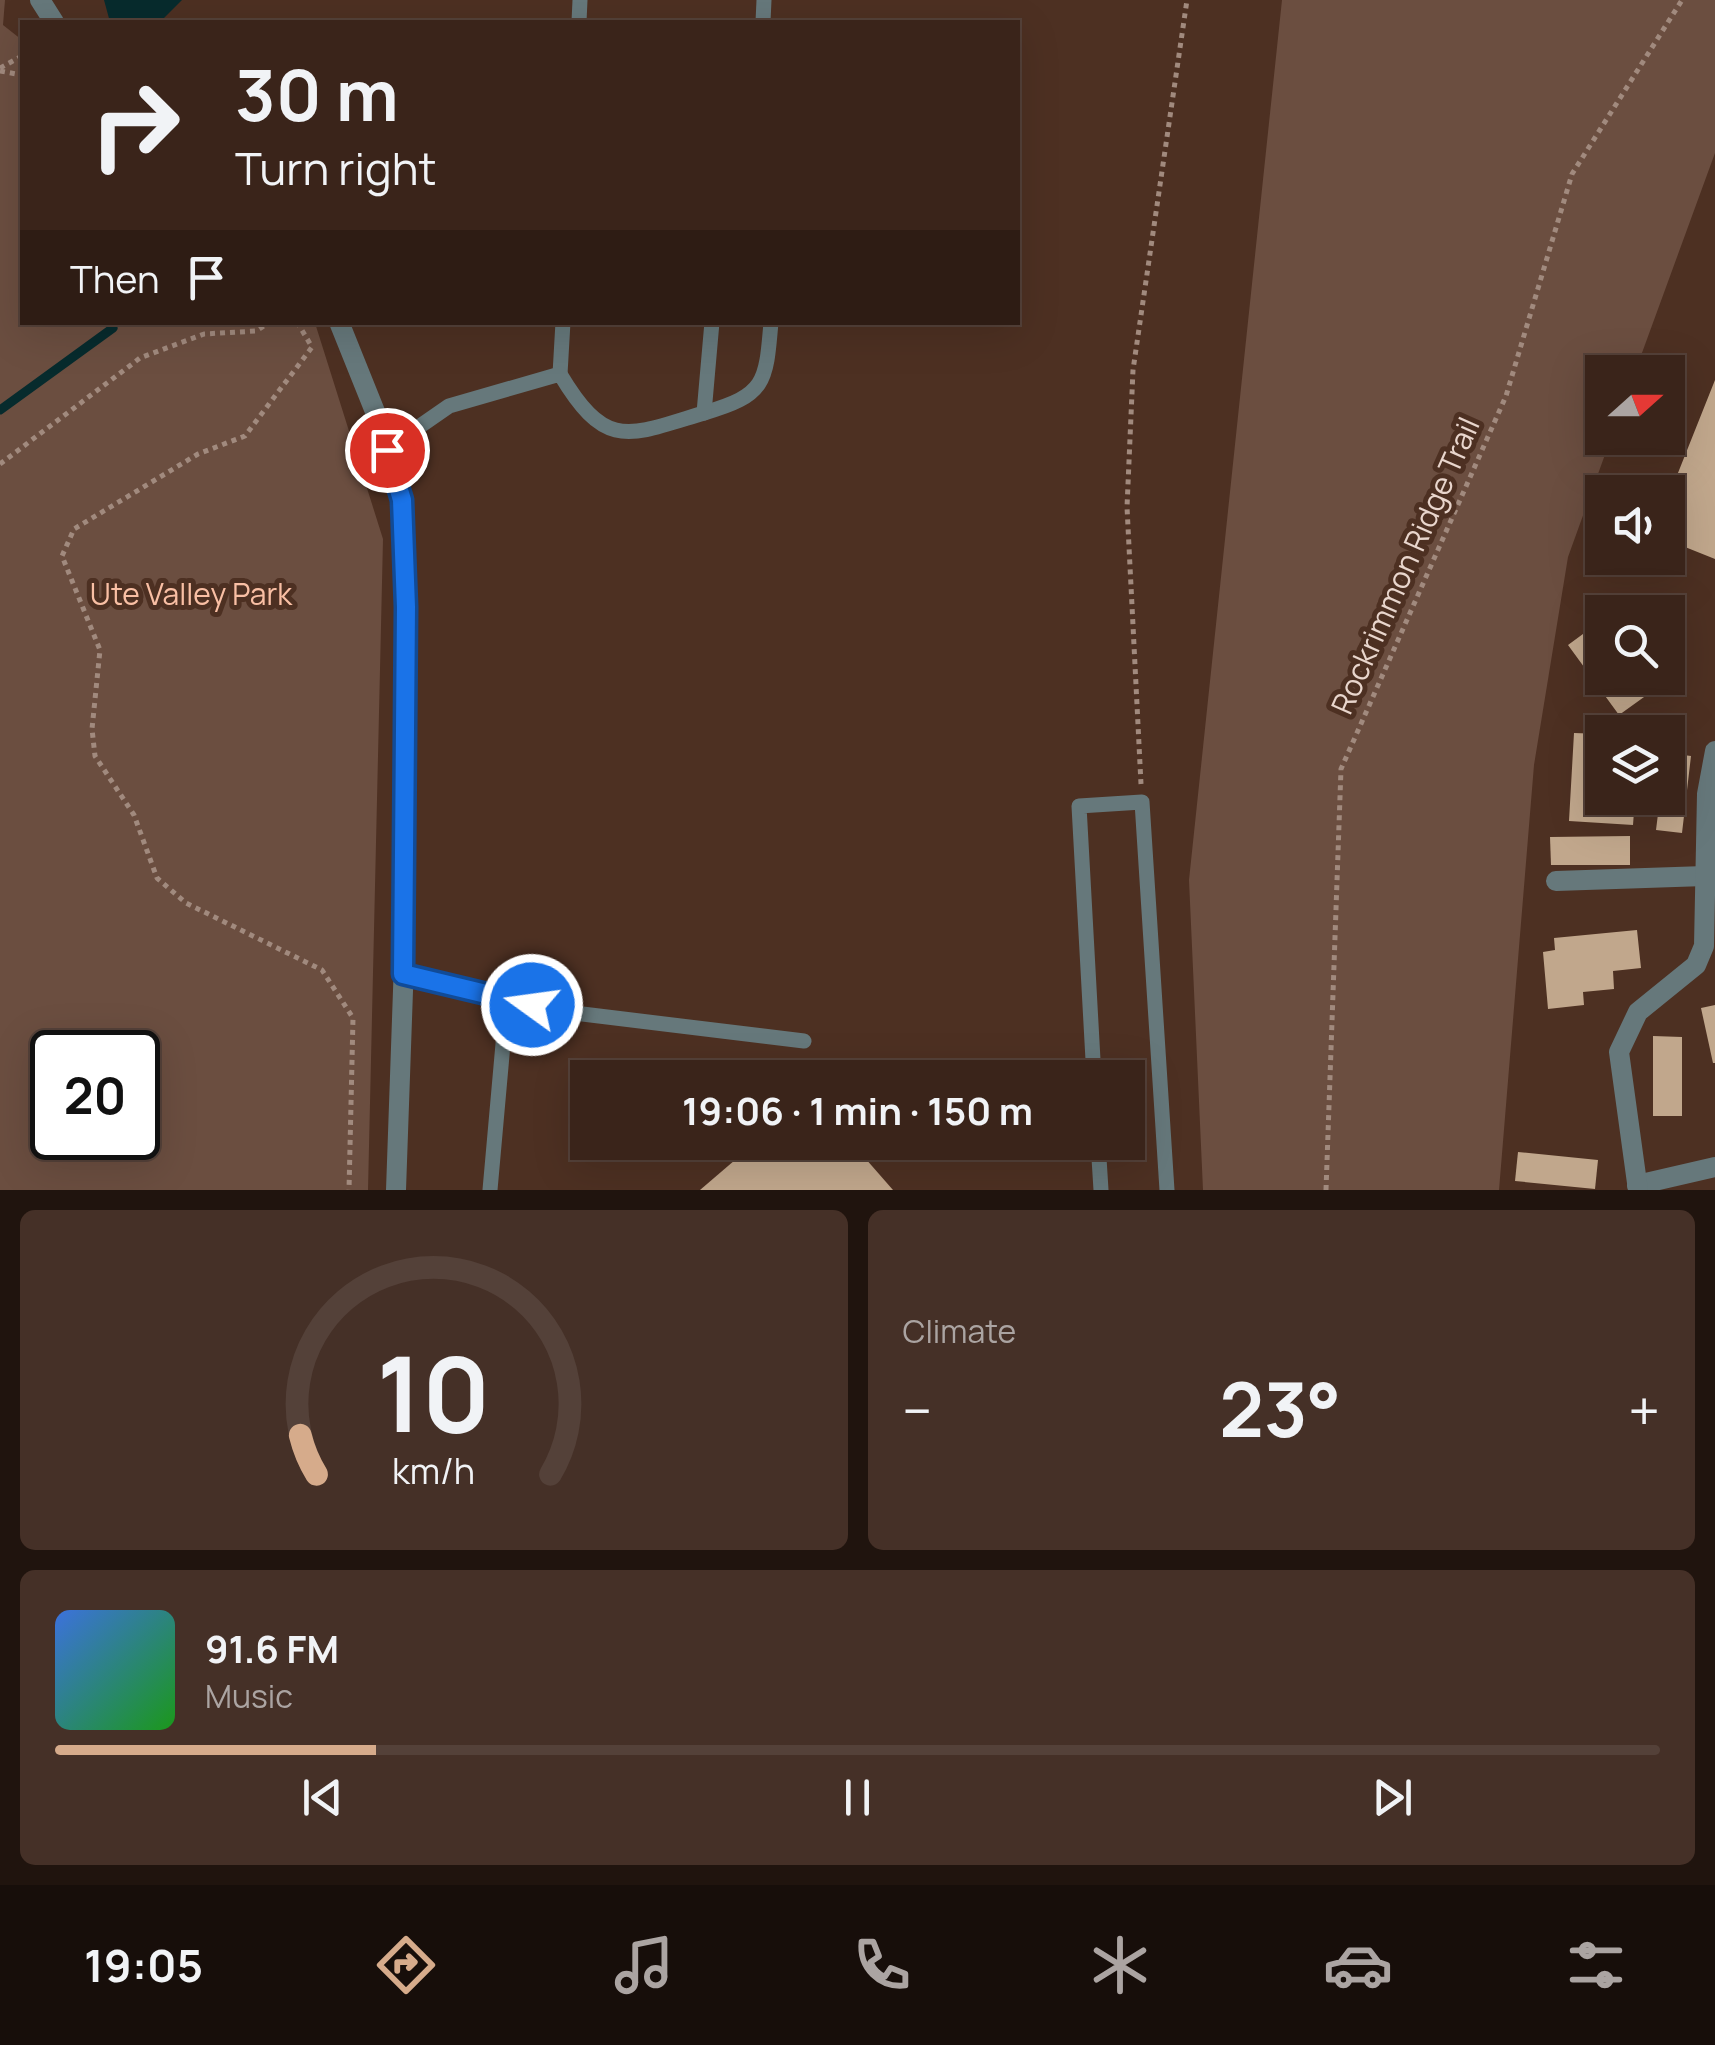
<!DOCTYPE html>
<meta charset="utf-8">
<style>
:root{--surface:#3a241a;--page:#453027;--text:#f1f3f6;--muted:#aba4a2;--line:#544139;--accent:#d6ab8b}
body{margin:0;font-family:Manrope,sans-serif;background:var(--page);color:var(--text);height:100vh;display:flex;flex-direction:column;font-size:38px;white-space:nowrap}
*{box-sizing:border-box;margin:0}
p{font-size:32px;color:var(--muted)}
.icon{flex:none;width:55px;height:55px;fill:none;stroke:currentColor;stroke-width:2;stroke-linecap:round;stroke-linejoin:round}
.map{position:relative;height:1190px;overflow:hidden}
.panel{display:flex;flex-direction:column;gap:20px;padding:20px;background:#20140e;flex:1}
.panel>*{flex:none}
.guide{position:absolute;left:20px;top:20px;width:1000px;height:305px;border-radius:0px;box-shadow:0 10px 40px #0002,0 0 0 2px var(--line);background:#3a241a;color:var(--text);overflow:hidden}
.needle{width:65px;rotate:69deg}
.buttons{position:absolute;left:1585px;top:355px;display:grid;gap:20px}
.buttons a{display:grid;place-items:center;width:100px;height:100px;border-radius:0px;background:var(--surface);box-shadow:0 10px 40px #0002,0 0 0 2px var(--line);font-size:50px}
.speed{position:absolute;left:30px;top:1030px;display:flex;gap:20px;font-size:50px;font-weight:700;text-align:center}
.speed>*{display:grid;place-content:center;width:130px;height:130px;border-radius:50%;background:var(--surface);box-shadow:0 10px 40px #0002,0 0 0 2px var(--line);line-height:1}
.speed .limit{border:5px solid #111;border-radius:15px;background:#fff;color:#111}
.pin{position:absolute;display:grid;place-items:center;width:85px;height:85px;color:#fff;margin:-42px;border:5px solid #fff;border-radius:50%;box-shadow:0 2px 10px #0007}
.me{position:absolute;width:110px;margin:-55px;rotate:284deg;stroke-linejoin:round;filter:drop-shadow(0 0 8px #0008)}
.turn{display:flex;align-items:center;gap:35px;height:210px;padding:0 50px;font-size:45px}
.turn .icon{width:130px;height:130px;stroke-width:2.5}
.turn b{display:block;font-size:70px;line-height:85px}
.then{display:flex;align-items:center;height:95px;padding:0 50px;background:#0003;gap:20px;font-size:38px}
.big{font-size:75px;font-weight:700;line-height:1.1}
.panel .card{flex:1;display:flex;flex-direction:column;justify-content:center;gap:15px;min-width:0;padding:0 35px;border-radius:15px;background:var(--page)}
.panel .dial{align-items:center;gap:0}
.dial svg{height:260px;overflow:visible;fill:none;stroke:var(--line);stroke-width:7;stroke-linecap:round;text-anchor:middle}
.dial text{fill:var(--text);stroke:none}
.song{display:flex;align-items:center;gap:30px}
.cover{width:120px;height:120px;border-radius:15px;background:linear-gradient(135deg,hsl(220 70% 55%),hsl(120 70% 35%))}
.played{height:10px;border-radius:5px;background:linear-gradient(90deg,var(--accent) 20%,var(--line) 20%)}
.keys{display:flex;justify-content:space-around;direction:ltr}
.heat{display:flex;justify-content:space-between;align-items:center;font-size:55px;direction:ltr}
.panel .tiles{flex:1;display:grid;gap:20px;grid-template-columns:1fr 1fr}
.card:last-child{grid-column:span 2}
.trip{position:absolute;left:570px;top:1060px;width:575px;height:100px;border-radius:0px;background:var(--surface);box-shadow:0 10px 40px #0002,0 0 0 2px var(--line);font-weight:700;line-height:100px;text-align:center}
.tab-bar{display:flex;height:160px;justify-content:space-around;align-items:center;background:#170e0a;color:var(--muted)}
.tab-bar .icon{width:70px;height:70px}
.tab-bar .current{color:var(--accent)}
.tab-bar b{font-size:45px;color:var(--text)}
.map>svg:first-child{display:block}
.green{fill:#6b4e40;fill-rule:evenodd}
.water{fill:#072b2d}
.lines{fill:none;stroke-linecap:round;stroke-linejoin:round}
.stream{stroke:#072b2d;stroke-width:9}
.building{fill:#c1a78c}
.path{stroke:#a18a7e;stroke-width:5;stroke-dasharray:5 5;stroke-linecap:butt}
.lane{stroke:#66787b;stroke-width:15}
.street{stroke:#66787b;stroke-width:20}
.route-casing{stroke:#114b97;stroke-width:25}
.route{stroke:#1a73e8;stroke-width:18}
.labels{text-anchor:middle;stroke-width:10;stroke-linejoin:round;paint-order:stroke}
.street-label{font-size:30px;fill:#e9d6cd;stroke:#4d3022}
.park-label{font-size:30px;fill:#f9bfa4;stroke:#4d3022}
</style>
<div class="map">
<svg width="1715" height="1190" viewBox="0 0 1715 1190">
<rect width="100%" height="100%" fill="#4d3022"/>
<g class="green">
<path d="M 0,0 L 5,0 L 3,25 L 22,40 L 22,322 L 315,323 L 383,539 L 368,1190 L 0,1190 ZM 52,1052 L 138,1052 L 138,1138 L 52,1138 Z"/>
<polygon points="1282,0 1715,0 1715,153 1635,372 1602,372 1602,438 1611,438 1568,557 1534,765 1499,1190 1203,1190 1189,880"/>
</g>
<polygon class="water" points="104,0 182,0 160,22 110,22"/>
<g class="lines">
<polyline class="stream" points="0,410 113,328 109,322"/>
</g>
<g class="building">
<polygon points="1715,380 1715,559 1675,543 1679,531 1668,527 1668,498"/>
<polygon points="1602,620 1602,678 1668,678 1668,647 1683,669 1619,715 1568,645"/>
<polygon points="1574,733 1602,734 1602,798 1635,798 1633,825 1569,821"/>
<polygon points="1668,753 1691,756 1682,833 1656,830 1660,798 1668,798"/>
<polygon points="1630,836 1630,865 1551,865 1550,837"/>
<polygon points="1637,930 1641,968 1613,971 1614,989 1583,992 1584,1005 1548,1009 1543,952 1555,950 1554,938"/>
<polygon points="1715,1005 1715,1063 1713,1063 1701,1008"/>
<polygon points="1653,1036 1682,1037 1682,1116 1653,1116"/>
<polygon points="756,1142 851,1142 893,1190 700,1190"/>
<polygon points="1518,1152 1598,1160 1595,1189 1515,1181"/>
</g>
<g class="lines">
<g class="path">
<polyline points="0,68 22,56"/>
<polyline points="0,71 22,75"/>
<polyline points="297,322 312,347 245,436 198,454 74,529 62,556 100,650 92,729 95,756 134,815 157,878 186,903 322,970 353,1018 349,1190"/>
<polyline points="0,464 140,358 204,334 256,331 270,322"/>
<polyline points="1141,784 1127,507 1133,370 1187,0"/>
<polyline points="1326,1190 1341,769 1506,396 1572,174 1682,0"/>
</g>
<g class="lane">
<polyline points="579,22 580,0"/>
<polyline points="763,22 764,0"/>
<polyline points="560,374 563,322"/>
<path d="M 704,413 C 765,395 766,384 771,322"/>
<path d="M 387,449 L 449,406 L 560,374 C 606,451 628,436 704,413 L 712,322"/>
<polyline points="403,974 558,1011 804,1041"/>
<polyline points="1094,1078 1079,806 1142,802 1167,1190"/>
<polyline points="1098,1142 1101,1190"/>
<polyline points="490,1190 507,999"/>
</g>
<g class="street">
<polyline points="40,0 54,22"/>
<polyline points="339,322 380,424 402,500 406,607 404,962 396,1190"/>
<polyline points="1556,881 1705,876"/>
<polyline points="1637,1185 1715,1167"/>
<polyline points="1638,1190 1619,1052 1638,1012 1696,965 1704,946 1707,794 1715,751"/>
</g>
</g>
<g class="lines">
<defs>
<polyline id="route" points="387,450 402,500 406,607 403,974 532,1005"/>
</defs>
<use href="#route" class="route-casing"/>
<use href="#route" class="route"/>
</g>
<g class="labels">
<g class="street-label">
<text transform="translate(1406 566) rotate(-66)" y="10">Rockrimmon Ridge Trail</text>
</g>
<g class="park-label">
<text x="191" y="605">Ute Valley Park</text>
</g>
</g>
</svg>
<div class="buttons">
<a><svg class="needle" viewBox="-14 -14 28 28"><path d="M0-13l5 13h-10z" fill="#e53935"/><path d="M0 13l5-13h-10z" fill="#aba4a2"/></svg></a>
<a><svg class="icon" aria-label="sound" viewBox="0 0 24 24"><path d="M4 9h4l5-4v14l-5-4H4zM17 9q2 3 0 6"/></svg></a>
<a><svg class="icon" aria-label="search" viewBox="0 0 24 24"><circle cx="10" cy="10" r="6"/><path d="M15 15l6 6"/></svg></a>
<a><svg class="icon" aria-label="layers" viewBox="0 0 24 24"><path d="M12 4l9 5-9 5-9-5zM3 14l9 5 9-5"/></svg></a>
</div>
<div class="speed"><div class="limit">20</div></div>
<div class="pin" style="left:387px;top:450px;background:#d93025"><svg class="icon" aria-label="arrive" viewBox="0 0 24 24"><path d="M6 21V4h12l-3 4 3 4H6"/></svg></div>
<svg class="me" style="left:532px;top:1005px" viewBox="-20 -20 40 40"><circle r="17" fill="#1a73e8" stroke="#fff" stroke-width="3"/><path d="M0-11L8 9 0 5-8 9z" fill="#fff"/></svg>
<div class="trip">19:06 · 1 min · 150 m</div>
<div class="guide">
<div class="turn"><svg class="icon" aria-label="right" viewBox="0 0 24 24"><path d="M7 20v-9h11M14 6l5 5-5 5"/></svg><div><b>30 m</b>Turn right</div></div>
<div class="then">Then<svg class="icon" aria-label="arrive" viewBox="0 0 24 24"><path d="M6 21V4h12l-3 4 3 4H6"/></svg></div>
</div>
</div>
<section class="panel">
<div class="tiles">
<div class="card dial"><svg viewBox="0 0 100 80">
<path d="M14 69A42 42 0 1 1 86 69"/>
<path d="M14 69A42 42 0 0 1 9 57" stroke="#d6ab8b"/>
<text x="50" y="56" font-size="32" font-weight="700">10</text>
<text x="50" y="72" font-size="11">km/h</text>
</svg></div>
<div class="card"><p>Climate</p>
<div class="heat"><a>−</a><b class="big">23°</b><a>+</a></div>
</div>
<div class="card">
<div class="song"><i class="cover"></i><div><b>91.6 FM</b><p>Music</p></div></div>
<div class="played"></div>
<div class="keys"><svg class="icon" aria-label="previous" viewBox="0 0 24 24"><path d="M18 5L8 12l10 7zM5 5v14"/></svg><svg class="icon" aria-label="pause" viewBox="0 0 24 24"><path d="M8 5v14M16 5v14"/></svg><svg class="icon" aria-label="next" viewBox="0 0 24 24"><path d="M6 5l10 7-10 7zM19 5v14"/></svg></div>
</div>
</div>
</section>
<nav class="tab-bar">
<b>19:05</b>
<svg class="icon current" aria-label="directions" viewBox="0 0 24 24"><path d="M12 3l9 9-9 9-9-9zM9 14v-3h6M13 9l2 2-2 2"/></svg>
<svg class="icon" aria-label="music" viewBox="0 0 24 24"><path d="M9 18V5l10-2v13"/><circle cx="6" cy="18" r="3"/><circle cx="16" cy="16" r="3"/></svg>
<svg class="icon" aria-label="phone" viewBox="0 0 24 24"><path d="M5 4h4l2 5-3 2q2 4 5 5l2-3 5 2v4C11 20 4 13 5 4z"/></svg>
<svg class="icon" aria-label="climate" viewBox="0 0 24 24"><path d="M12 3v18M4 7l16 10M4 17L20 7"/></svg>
<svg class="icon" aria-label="car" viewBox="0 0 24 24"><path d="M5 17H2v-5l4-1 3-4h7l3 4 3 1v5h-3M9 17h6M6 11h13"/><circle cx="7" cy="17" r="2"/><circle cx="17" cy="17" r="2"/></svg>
<svg class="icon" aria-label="filters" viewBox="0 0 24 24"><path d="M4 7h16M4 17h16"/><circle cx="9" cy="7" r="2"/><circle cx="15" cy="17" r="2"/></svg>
</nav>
